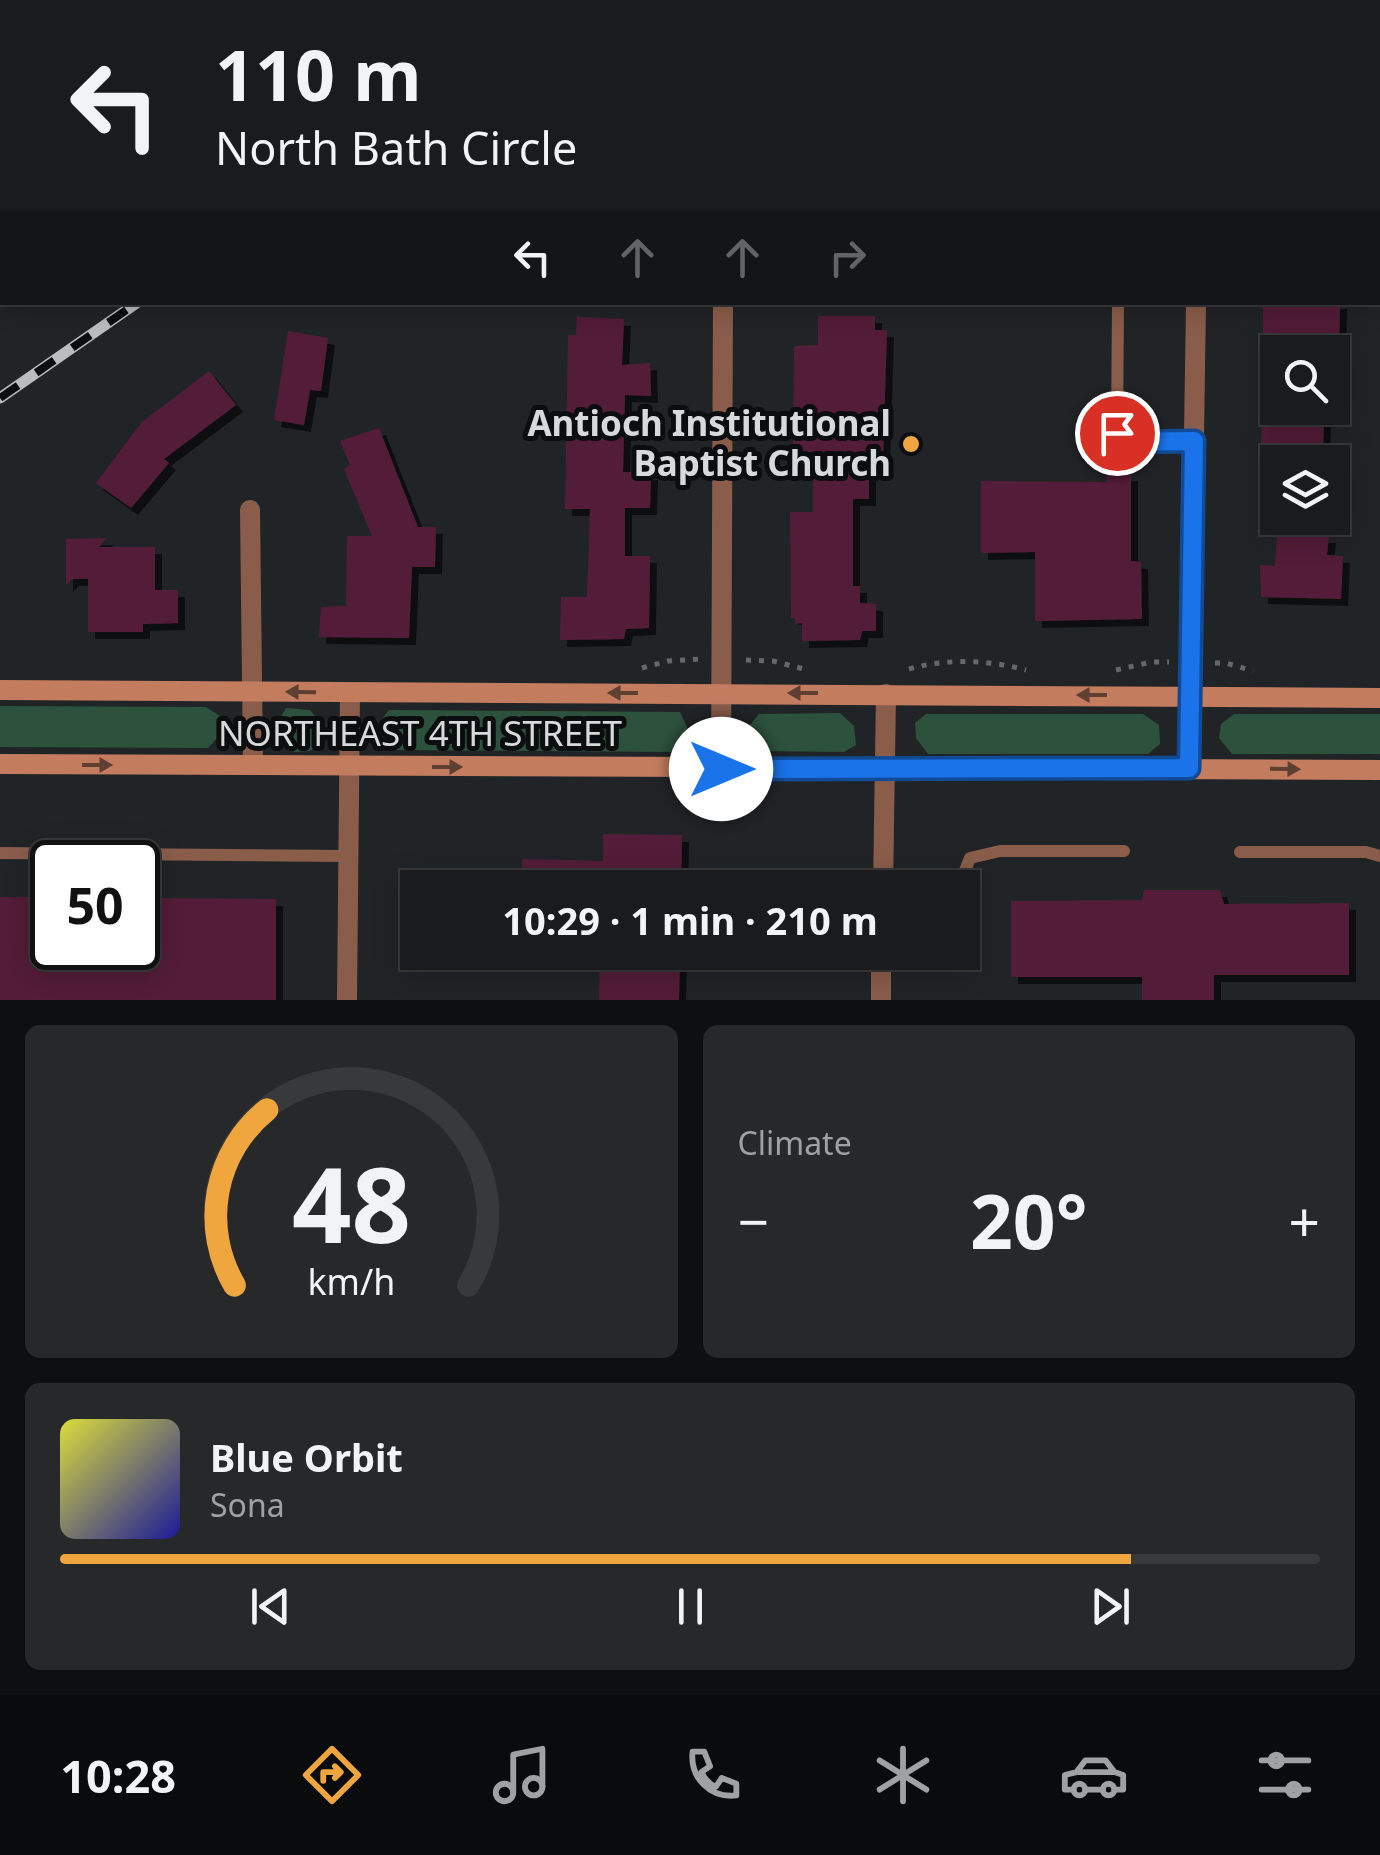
<!DOCTYPE html>
<meta charset="utf-8">
<style>
:root{--surface:#191b1d;--page:#26282a;--text:#f1f3f6;--muted:#9fa1a4;--line:#37393b;--accent:#f0a63e}
body{margin:0;font-family:"Noto Sans",sans-serif;background:var(--page);color:var(--text);height:100vh;display:flex;flex-direction:column;font-size:38px;white-space:nowrap}
*{box-sizing:border-box;margin:0}
p{font-size:32px;color:var(--muted)}
.icon{flex:none;width:55px;height:55px;fill:none;stroke:currentColor;stroke-width:2;stroke-linecap:round;stroke-linejoin:round}
.map{position:relative;height:1000px;overflow:hidden}
.details{display:flex;flex-direction:column;gap:25px;padding:25px;background:#0e0f10;flex:1}
.details>*{flex:none}
.banner{position:absolute;left:0px;top:0px;width:1380px;height:305px;box-shadow:0 5px 25px #0003,0 0 0 2px var(--line);background:#191b1d;color:var(--text);overflow:hidden}
.buttons{position:absolute;left:1260px;top:335px;display:grid;gap:20px}
.buttons a{display:grid;place-items:center;width:90px;height:90px;border-radius:0px;background:var(--surface);box-shadow:0 5px 25px #0003,0 0 0 2px var(--line);font-size:50px}
.speed{position:absolute;left:30px;top:840px;display:flex;gap:20px;font-size:50px;font-weight:700;text-align:center}
.speed>*{display:grid;place-content:center;width:130px;height:130px;border-radius:50%;background:var(--surface);box-shadow:0 5px 25px #0003,0 0 0 2px var(--line);line-height:1}
.speed .limit{border:5px solid #111;border-radius:15px;background:#fff;color:#111}
.pin{position:absolute;display:grid;place-items:center;width:85px;height:85px;color:#fff;margin:-42px;border:5px solid #fff;border-radius:50%;box-shadow:0 2px 10px #0007}
.me{position:absolute;width:110px;margin:-55px;rotate:90deg;stroke-linejoin:round;filter:drop-shadow(0 0 8px #0008)}
.turn{display:flex;align-items:center;gap:35px;height:210px;padding:0 50px;font-size:45px}
.turn .icon{width:130px;height:130px;stroke-width:2.5}
.turn b{display:block;font-size:70px;line-height:85px}
.lanes{display:flex;align-items:center;height:95px;padding:0 50px;background:#0003;justify-content:center;gap:50px;direction:ltr}
.lanes .off{opacity:.35}
.big{font-size:75px;font-weight:700;line-height:1.1}
.details .widget{flex:1;display:flex;flex-direction:column;justify-content:center;gap:15px;min-width:0;padding:0 35px;border-radius:15px;background:var(--page)}
.details .dial{align-items:center;gap:0}
.dial svg{height:260px;overflow:visible;fill:none;stroke:var(--line);stroke-width:7;stroke-linecap:round;text-anchor:middle}
.dial text{fill:var(--text);stroke:none}
.song{display:flex;align-items:center;gap:30px}
.cover{width:120px;height:120px;border-radius:15px;background:linear-gradient(135deg,hsl(60 70% 55%),hsl(240 70% 35%))}
.played{height:10px;border-radius:5px;background:linear-gradient(90deg,var(--accent) 85%,var(--line) 85%)}
.keys{display:flex;justify-content:space-around;direction:ltr}
.heat{display:flex;justify-content:space-between;align-items:center;font-size:55px;direction:ltr}
.details .tiles{flex:1;display:grid;gap:25px;grid-template-columns:1fr 1fr}
.widget:last-child{grid-column:span 2}
.trip{position:absolute;left:400px;top:870px;width:580px;height:100px;border-radius:0px;background:var(--surface);box-shadow:0 5px 25px #0003,0 0 0 2px var(--line);font-weight:700;line-height:100px;text-align:center}
.menu{display:flex;height:160px;justify-content:space-around;align-items:center;background:#0a0b0c;color:var(--muted)}
.menu .icon{width:70px;height:70px}
.menu .selected{color:var(--accent)}
.menu b{font-size:45px;color:var(--text)}
.map>svg:first-child{display:block}
.green{fill:#2c523d}
.building{fill:#521e39;filter:url(#shadow)}
.lines{fill:none;stroke-linecap:round;stroke-linejoin:round}
.path{stroke:#65686a;stroke-width:5;stroke-dasharray:5 8;stroke-linecap:butt}
.lane{stroke:#8a5d4b;stroke-width:12}
.street{stroke:#8a5d4b;stroke-width:20}
.secondary{stroke:#c47c5f;stroke-width:20}
.rail-casing{stroke:#babcbe;stroke-width:11}
.rail{stroke:#0c0d0e;stroke-width:8;stroke-dasharray:22;stroke-linecap:butt}
.oneway{fill:#5f3f32}
.route-casing{stroke:#114b97;stroke-width:25}
.route{stroke:#1a73e8;stroke-width:18}
.poi-dot{fill:#f0a63e;stroke:#0c0d0e;stroke-width:4}
.labels{text-anchor:middle;stroke-width:10;stroke-linejoin:round;paint-order:stroke}
.poi-label{font-size:35px;font-weight:bold;fill:#d7d9db;stroke:#0c0d0e;text-anchor:end}
.street-label{font-size:35px;fill:#d7d9db;stroke:#0c0d0e}
</style>
<div class="map">
<svg width="1380" height="1000" viewBox="0 0 1380 1000">
<defs>
<filter id="shadow"><feDropShadow dx="7" dy="7" stdDeviation="0" flood-color="#0009"/></filter>
</defs>
<rect width="100%" height="100%" fill="#212427"/>
<g class="green">
<polygon points="0,706 206,707 220,716 220,735 208,748 0,747"/>
<polygon points="286,708 310,710 323,725 324,740 310,751 294,752 279,735 279,720"/>
<polygon points="389,710 680,712 687,727 687,747 674,752 389,750 378,735 381,720"/>
<polygon points="840,713 854,726 856,745 844,752 761,751 748,738 749,726 759,714"/>
<polygon points="926,714 1143,714 1159,725 1160,744 1148,754 928,754 916,738 915,723"/>
<polygon points="1234,714 1380,714 1380,754 1232,754 1219,738 1221,724"/>
</g>
<g class="building">
<polygon points="1263,302 1340,302 1339,352 1263,352"/>
<polygon points="818,316 875,316 875,330 887,330 883,461 869,461 869,499 853,499 853,586 860,586 860,603 876,604 876,631 862,631 860,640 802,641 802,623 795,624 795,618 791,618 790,512 813,512 813,452 793,452 794,346 818,345"/>
<polygon points="577,317 624,319 622,365 650,363 651,396 625,395 623,472 651,473 650,508 625,508 625,556 650,556 649,628 626,629 624,639 560,640 561,597 587,597 590,509 565,509 568,335 576,335"/>
<polygon points="288,331 328,338 321,391 310,390 304,425 274,420"/>
<polygon points="209,371 236,405 164,459 169,463 131,508 96,483 141,423"/>
<polygon points="1262,408 1324,408 1323,462 1261,462"/>
<polygon points="379,428 418,527 436,527 435,567 412,567 409,638 319,637 321,607 346,606 347,536 372,536 344,469 350,465 340,441"/>
<polygon points="1131,474 1131,561 1141,562 1142,619 1035,621 1035,552 981,553 981,481 1107,482 1107,475"/>
<polygon points="1277,536 1329,536 1327,555 1343,556 1341,599 1261,597 1260,565 1275,566"/>
<polygon points="106,538 99,547 155,547 155,590 178,590 178,623 143,624 143,632 88,632 88,579 72,579 66,585 66,539"/>
<polygon points="603,834 682,835 681,888 522,888 522,859 603,861"/>
<polygon points="1144,890 1220,890 1224,904 1349,903 1349,975 1214,975 1214,1000 1142,1000 1142,977 1011,977 1011,901 1142,900"/>
<polygon points="0,897 52,897 52,948 138,948 138,898 276,899 276,1000 0,1000"/>
<polygon points="600,952 680,952 679,1000 599,1000"/>
</g>
<g class="lines">
<g class="path">
<polyline points="746,660 773,661 804,669"/>
<polyline points="1215,663 1226,663 1253,671"/>
<polyline points="642,668 668,661 700,659"/>
<path d="M 909,669 C 947,658 989,660 1026,670"/>
<polyline points="1116,670 1151,662 1169,662"/>
</g>
<g class="lane">
<polyline points="1118,302 1117,433 1125,442 1194,441"/>
<polyline points="1240,852 1366,852 1380,856"/>
<polyline points="0,853 348,856"/>
<polyline points="958,888 970,858 1000,851 1124,851"/>
<polyline points="881,960 956,962 957,952"/>
</g>
<g class="street">
<polyline points="65,0 66,2"/>
<polyline points="1199,0 1199,2"/>
<polyline points="123,2 127,0"/>
<polyline points="0,87 2,86"/>
<polyline points="1378,129 1380,129"/>
<polyline points="250,510 253,765"/>
<polyline points="1189,768 1196,302"/>
<polyline points="721,769 723,302"/>
<polyline points="883,888 886,694"/>
<polyline points="347,1000 350,692"/>
<polyline points="881,1000 881,952"/>
</g>
<g class="secondary">
<polyline points="0,690 1380,698"/>
<polyline points="0,764 1380,770"/>
</g>
<defs>
<g id="rail">
<polyline points="570,2 574,0"/>
<polyline points="0,398 138,302"/>
</g>
</defs>
<use href="#rail" class="rail-casing"/>
<use href="#rail" class="rail"/>
</g>
<defs><path id="oneway-solid" d="M-6-.8H1V-3.2L6.5 0L1 3.2V.8H-6Z" transform="scale(2.5)"/></defs>
<g class="oneway">
<use href="#oneway-solid" transform="translate(301 692) rotate(-179)"/>
<use href="#oneway-solid" transform="translate(623 693) rotate(-180)"/>
<use href="#oneway-solid" transform="translate(803 693) rotate(-180)"/>
<use href="#oneway-solid" transform="translate(1092 695) rotate(-180)"/>
<use href="#oneway-solid" transform="translate(97 765)"/>
<use href="#oneway-solid" transform="translate(447 767)"/>
<use href="#oneway-solid" transform="translate(1285 769) rotate(1)"/>
</g>
<g class="lines">
<defs>
<polyline id="route" points="721,769 1189,768 1194,441 1125,442 1117,433"/>
</defs>
<use href="#route" class="route-casing"/>
<use href="#route" class="route"/>
</g>
<circle class="poi-dot" cx="911" cy="444" r="10"/>
<g class="labels">
<g class="poi-label">
<text x="891" y="436">Antioch Institutional<tspan x="891" dy="40">Baptist Church</tspan></text>
</g>
<g class="street-label">
<text x="420" y="746">NORTHEAST 4TH STREET</text>
</g>
</g>
</svg>
<div class="buttons">
<a><svg class="icon" aria-label="search" viewBox="0 0 24 24"><circle cx="10" cy="10" r="6"/><path d="M15 15l6 6"/></svg></a>
<a><svg class="icon" aria-label="layers" viewBox="0 0 24 24"><path d="M12 4l9 5-9 5-9-5zM3 14l9 5 9-5"/></svg></a>
</div>
<div class="speed"><div class="limit">50</div></div>
<div class="pin" style="left:1117px;top:433px;background:#d93025"><svg class="icon" aria-label="arrive" viewBox="0 0 24 24"><path d="M6 21V4h12l-3 4 3 4H6"/></svg></div>
<svg class="me" style="left:721px;top:769px" viewBox="-20 -20 40 40"><circle r="19" fill="#fff"/><path d="M0-13L10 11 0 6-10 11z" fill="#1a73e8"/></svg>
<div class="trip">10:29 · 1 min · 210 m</div>
<div class="banner">
<div class="turn"><svg class="icon" aria-label="left" viewBox="0 0 24 24"><path d="M17 20v-9H6M10 6l-5 5 5 5"/></svg><div><b>110 m</b>North Bath Circle</div></div>
<div class="lanes"><svg class="icon" aria-label="left" viewBox="0 0 24 24"><path d="M17 20v-9H6M10 6l-5 5 5 5"/></svg><svg class="icon off" aria-label="ahead" viewBox="0 0 24 24"><path d="M12 20V5M6 11l6-6 6 6"/></svg><svg class="icon off" aria-label="ahead" viewBox="0 0 24 24"><path d="M12 20V5M6 11l6-6 6 6"/></svg><svg class="icon off" aria-label="right" viewBox="0 0 24 24"><path d="M7 20v-9h11M14 6l5 5-5 5"/></svg></div>
</div>
</div>
<section class="details">
<div class="tiles">
<div class="widget dial"><svg viewBox="0 0 100 80">
<path d="M14 69A42 42 0 1 1 86 69"/>
<path d="M14 69A42 42 0 0 1 24 15" stroke="#f0a63e"/>
<text x="50" y="56" font-size="32" font-weight="700">48</text>
<text x="50" y="72" font-size="11">km/h</text>
</svg></div>
<div class="widget"><p>Climate</p>
<div class="heat"><a>−</a><b class="big">20°</b><a>+</a></div>
</div>
<div class="widget">
<div class="song"><i class="cover"></i><div><b>Blue Orbit</b><p>Sona</p></div></div>
<div class="played"></div>
<div class="keys"><svg class="icon" aria-label="previous" viewBox="0 0 24 24"><path d="M18 5L8 12l10 7zM5 5v14"/></svg><svg class="icon" aria-label="pause" viewBox="0 0 24 24"><path d="M8 5v14M16 5v14"/></svg><svg class="icon" aria-label="next" viewBox="0 0 24 24"><path d="M6 5l10 7-10 7zM19 5v14"/></svg></div>
</div>
</div>
</section>
<nav class="menu">
<b>10:28</b>
<svg class="icon selected" aria-label="directions" viewBox="0 0 24 24"><path d="M12 3l9 9-9 9-9-9zM9 14v-3h6M13 9l2 2-2 2"/></svg>
<svg class="icon" aria-label="music" viewBox="0 0 24 24"><path d="M9 18V5l10-2v13"/><circle cx="6" cy="18" r="3"/><circle cx="16" cy="16" r="3"/></svg>
<svg class="icon" aria-label="phone" viewBox="0 0 24 24"><path d="M5 4h4l2 5-3 2q2 4 5 5l2-3 5 2v4C11 20 4 13 5 4z"/></svg>
<svg class="icon" aria-label="climate" viewBox="0 0 24 24"><path d="M12 3v18M4 7l16 10M4 17L20 7"/></svg>
<svg class="icon" aria-label="car" viewBox="0 0 24 24"><path d="M5 17H2v-5l4-1 3-4h7l3 4 3 1v5h-3M9 17h6M6 11h13"/><circle cx="7" cy="17" r="2"/><circle cx="17" cy="17" r="2"/></svg>
<svg class="icon" aria-label="filters" viewBox="0 0 24 24"><path d="M4 7h16M4 17h16"/><circle cx="9" cy="7" r="2"/><circle cx="15" cy="17" r="2"/></svg>
</nav>
